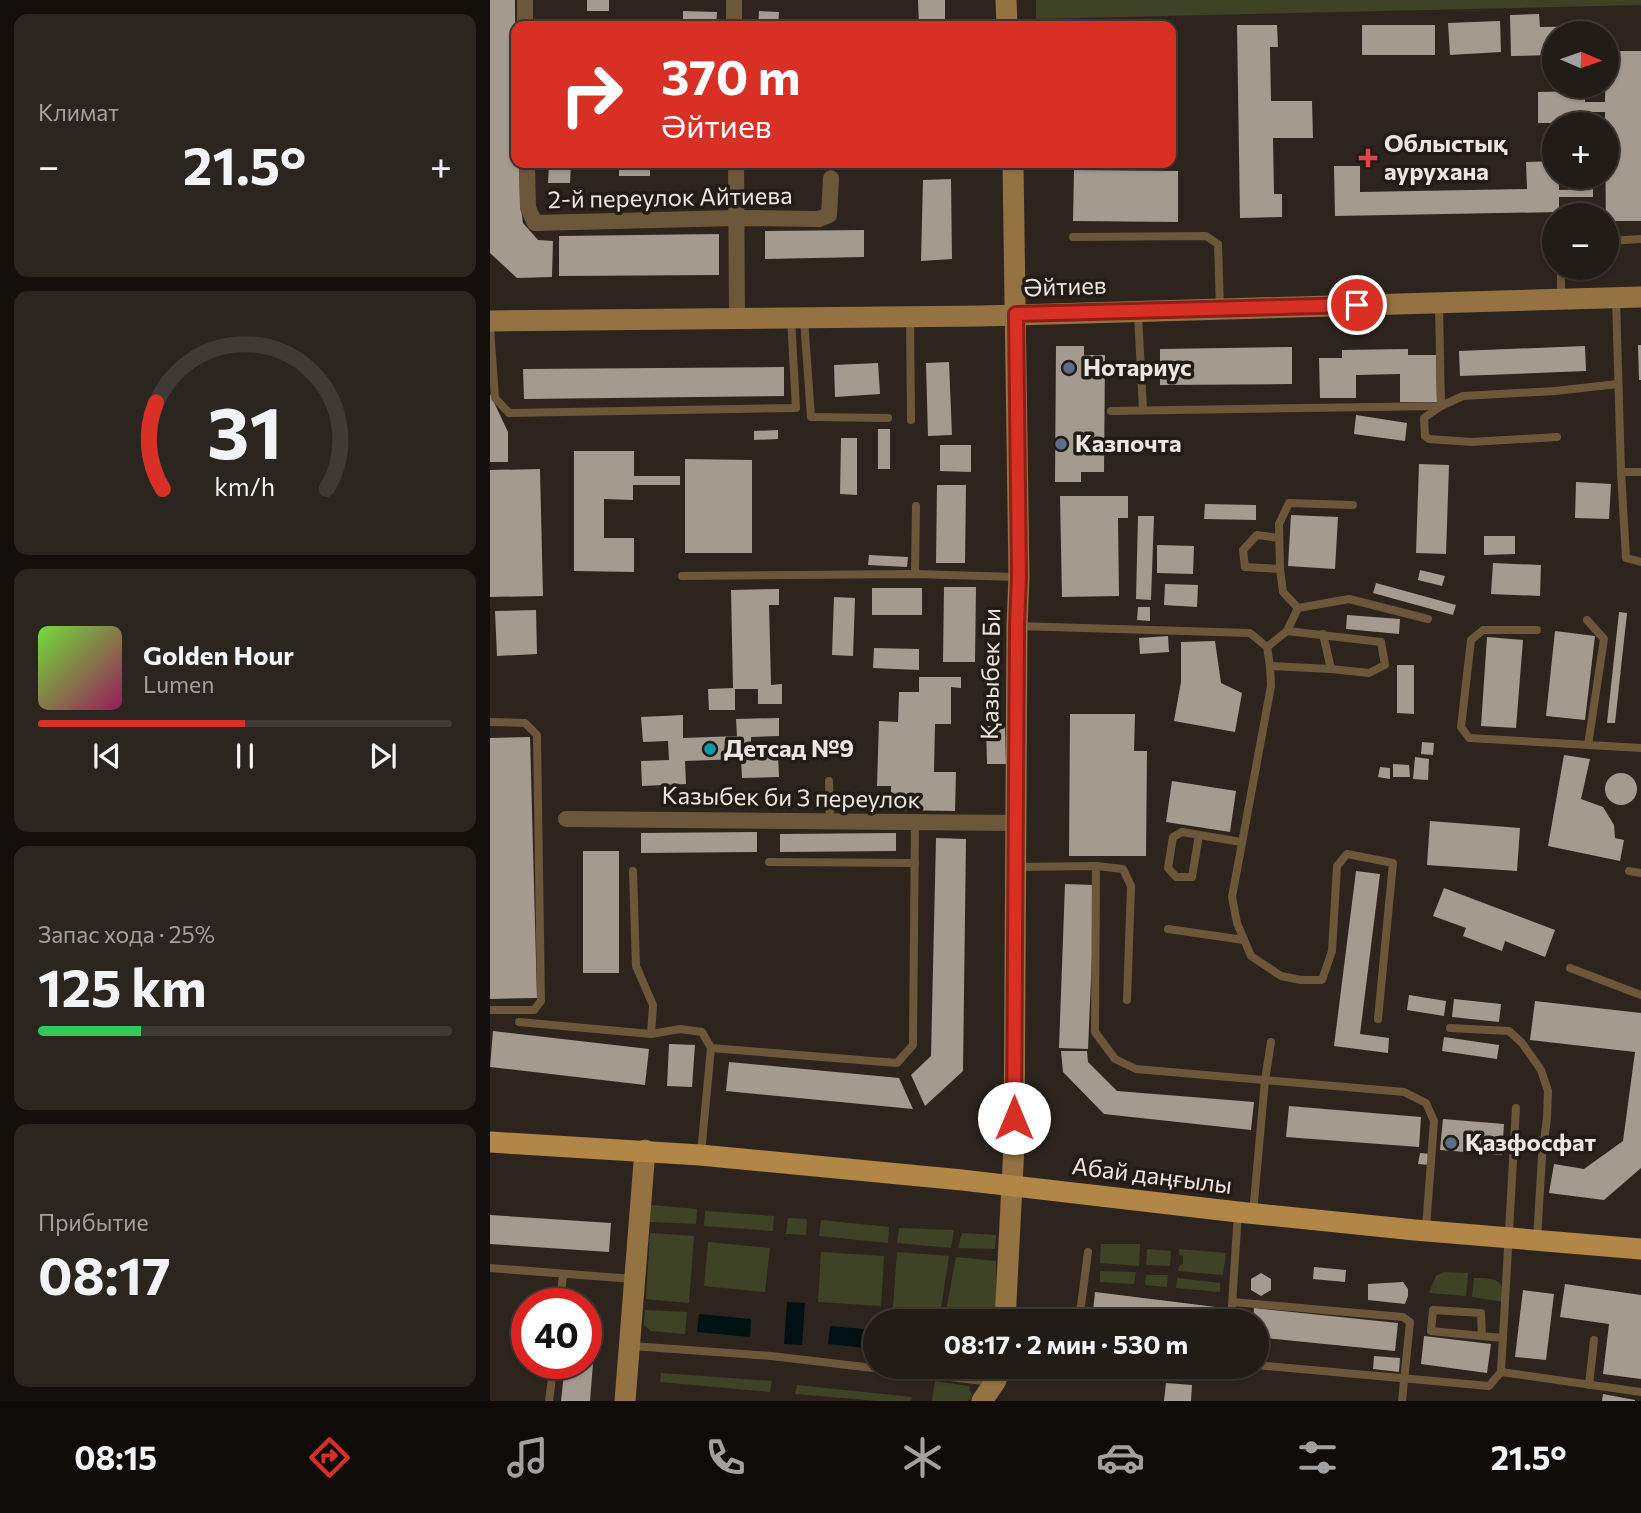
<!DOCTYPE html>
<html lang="ru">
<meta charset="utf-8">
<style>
:root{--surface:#221c16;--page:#2a251f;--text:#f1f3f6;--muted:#a2a1a1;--line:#3f3a35;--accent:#d93025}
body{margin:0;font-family:Commissioner,sans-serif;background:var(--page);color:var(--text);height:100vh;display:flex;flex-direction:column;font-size:26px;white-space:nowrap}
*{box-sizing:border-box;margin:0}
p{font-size:23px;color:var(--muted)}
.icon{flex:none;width:38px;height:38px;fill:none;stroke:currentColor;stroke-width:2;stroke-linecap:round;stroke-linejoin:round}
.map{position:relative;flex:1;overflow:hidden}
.details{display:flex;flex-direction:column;gap:14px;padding:14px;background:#130f0c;width:490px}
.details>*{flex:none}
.hud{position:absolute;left:21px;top:21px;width:665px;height:147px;border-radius:14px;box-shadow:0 2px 5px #0004,0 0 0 2px var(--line);background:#d93025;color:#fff;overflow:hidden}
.needle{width:46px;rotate:92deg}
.controls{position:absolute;left:1052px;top:21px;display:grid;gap:14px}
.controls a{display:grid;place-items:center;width:77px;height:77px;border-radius:50%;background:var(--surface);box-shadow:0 2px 5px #0004,0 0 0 2px var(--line);font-size:35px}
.speed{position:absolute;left:21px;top:1288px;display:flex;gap:14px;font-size:35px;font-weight:700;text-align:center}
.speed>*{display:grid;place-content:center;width:91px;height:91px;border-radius:50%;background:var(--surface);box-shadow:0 2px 5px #0004,0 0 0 2px var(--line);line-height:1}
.speed .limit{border:10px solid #d22;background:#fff;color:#111}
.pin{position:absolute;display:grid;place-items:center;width:60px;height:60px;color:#fff;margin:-30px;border:4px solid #fff;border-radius:50%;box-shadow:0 2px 7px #0007}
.me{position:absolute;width:77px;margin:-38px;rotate:0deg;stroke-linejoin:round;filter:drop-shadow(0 0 5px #0008)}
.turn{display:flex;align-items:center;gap:24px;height:147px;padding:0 35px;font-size:32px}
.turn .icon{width:91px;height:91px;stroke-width:2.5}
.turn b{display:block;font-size:49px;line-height:60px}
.big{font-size:52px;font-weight:700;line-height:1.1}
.details .card{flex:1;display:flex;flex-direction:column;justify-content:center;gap:10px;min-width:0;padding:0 24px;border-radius:14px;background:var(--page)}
.details .dial{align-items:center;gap:0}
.dial svg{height:182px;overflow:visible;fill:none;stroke:var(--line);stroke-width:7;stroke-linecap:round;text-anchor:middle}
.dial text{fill:var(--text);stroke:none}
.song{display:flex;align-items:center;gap:21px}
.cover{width:84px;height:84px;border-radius:10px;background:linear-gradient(135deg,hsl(100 70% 55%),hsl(330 70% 35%))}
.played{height:7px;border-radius:4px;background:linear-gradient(90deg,var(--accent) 50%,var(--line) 50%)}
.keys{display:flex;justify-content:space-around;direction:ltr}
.heat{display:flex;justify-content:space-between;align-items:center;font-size:38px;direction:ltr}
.charge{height:10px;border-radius:5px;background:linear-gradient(90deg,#34c759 25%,var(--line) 0)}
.trip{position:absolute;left:373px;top:1309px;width:406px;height:70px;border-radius:35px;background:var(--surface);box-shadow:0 2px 5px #0004,0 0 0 2px var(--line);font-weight:700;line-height:70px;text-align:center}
.tabs{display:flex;height:112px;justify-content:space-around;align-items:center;background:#0e0b09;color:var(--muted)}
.tabs .icon{width:49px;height:49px}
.tabs .on{color:var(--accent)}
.tabs b{font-size:32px;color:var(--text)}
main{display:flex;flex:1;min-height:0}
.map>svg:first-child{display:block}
.green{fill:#3e4326}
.water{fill:#001113}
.building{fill:#a49a90}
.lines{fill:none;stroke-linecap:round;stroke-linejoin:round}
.lane{stroke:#6c573a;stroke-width:8}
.street{stroke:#6c573a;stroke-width:16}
.secondary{stroke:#947242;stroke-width:21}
.primary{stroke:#b28647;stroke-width:21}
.route-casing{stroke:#8d1f18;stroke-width:18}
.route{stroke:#d93025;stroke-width:12}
.health-dot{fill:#e0444e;stroke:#231c14;stroke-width:2.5}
.service-dot{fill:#5c6f8a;stroke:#231c14;stroke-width:2.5}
.culture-dot{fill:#0f9aa8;stroke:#231c14;stroke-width:2.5}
.labels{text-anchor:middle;stroke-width:7;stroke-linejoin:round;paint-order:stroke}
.poi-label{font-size:24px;font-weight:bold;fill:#ece6e1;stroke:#231c14;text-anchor:start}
.street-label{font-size:24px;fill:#ece6e1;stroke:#231c14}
</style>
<main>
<section class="details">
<div class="card"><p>Климат</p>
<div class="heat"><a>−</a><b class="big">21.5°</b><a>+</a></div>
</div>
<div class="card dial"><svg viewBox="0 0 100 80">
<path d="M14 69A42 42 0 1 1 86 69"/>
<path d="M14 69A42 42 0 0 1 11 31" stroke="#d93025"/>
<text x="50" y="56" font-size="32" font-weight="700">31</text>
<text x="50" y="72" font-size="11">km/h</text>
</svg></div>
<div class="card">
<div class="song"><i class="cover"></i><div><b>Golden Hour</b><p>Lumen</p></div></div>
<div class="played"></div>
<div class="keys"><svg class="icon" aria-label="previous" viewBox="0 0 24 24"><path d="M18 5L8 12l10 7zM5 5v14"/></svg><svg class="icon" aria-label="pause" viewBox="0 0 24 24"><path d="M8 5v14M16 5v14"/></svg><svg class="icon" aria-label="next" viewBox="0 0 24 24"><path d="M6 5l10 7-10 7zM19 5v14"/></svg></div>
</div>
<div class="card"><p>Запас хода · 25%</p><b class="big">125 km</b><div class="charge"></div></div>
<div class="card"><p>Прибытие</p><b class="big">08:17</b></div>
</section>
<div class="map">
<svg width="1151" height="1401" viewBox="0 0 1151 1401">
<rect width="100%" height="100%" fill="#2d251d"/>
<g class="green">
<polygon points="546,0 1151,0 1151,5 546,19"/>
<polygon points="161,1205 207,1209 206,1224 160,1222"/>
<polygon points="215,1211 284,1216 283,1231 214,1226"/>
<polygon points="298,1218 317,1219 316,1235 296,1234"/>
<polygon points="331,1220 399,1227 398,1243 329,1236"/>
<polygon points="409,1228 464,1230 461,1248 407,1243"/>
<polygon points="160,1233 204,1236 199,1303 156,1299"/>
<polygon points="472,1233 506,1235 505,1249 468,1248"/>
<polygon points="218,1242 280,1248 275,1292 214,1286"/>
<polygon points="611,1244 650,1244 649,1266 610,1263"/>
<polygon points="657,1249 681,1251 680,1266 656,1265"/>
<polygon points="689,1249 736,1253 733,1275 688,1271 689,1266 693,1264 693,1256 689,1255"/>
<polygon points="331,1252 394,1256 391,1306 328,1302"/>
<polygon points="407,1252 459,1256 449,1321 402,1321"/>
<polygon points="466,1257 506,1261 506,1321 454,1321"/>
<polygon points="610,1271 646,1272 644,1284 610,1282"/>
<polygon points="954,1272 978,1273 976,1296 939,1293 946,1276"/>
<polygon points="656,1275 678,1275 677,1287 655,1285"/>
<polygon points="687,1278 730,1283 730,1292 686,1288"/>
<path d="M 984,1278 C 1005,1278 1014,1278 1014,1302 L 982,1297 Z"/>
<polygon points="155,1310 197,1312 195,1334 161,1331 154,1325"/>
<polygon points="171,1373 282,1381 280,1392 170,1382"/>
<polygon points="445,1381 479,1386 482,1396 478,1401 442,1401"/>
<polygon points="307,1385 422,1397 421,1401 388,1401 305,1394"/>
</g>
<g class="water">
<polygon points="297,1302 315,1303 312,1345 294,1344"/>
<polygon points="209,1314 261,1319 260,1337 207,1332"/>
<polygon points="340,1326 385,1330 385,1349 338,1344"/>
</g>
<g class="building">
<polygon points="0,0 25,0 26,163 29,163 30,201 33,223 48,240 63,241 62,277 27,278 0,253"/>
<rect x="97" y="0" width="22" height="11"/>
<polygon points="428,0 455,0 455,26 429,26"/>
<polygon points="193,11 227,12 226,26 193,26"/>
<polygon points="269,11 289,12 288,26 268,26"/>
<polygon points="1049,14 1050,27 1107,26 1107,33 1064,33 1064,55 1021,56 1020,15"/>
<polygon points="1010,21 1011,52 960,55 958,23"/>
<polygon points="747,25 787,25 788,47 780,47 781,101 822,101 823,138 783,138 784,194 792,194 792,217 750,218"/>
<rect x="872" y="25" width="73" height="30"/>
<polygon points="1116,51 1151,51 1151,221 1125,221 1126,238 1116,238 1115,112 1094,112 1094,123 1048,123 1048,92 1095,91 1095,102 1115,102"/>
<polygon points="1064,161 1064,177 1069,177 1069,190 1103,189 1103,197 1069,197 1069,212 845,216 844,166 870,166 870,192 1037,189 1036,162"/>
<rect x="129" y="163" width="31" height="13"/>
<polygon points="59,164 81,165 80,183 58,183"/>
<polygon points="584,170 688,171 688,222 583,221"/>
<polygon points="461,179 462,259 431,261 433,180"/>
<polygon points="374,230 374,257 275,259 275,231"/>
<polygon points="229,234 229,275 69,276 69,236"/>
<polygon points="1148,345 1151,345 1151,380 1149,380"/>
<polygon points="566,346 594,346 594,355 615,355 614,472 591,472 591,482 565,482"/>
<polygon points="1095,346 1096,371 970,376 969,351"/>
<polygon points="802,347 802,384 670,385 670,349"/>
<polygon points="918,349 918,355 946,355 947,402 910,402 910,374 866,375 866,398 830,398 829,358 852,358 852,350"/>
<polygon points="459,362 462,435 438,436 436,363"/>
<polygon points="388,363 390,394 345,397 344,365"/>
<polygon points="294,367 294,396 34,399 33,369"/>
<polygon points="0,394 18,432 18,462 0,462"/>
<polygon points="866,415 917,423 915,441 864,434"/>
<rect x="388" y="429" width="12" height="40"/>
<polygon points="288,430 288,439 264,440 264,431"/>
<polygon points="351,438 367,438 367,495 350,494"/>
<polygon points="450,445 481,445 481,472 450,471"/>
<polygon points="84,451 144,451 144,476 190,476 190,485 143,485 143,500 114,499 114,538 144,538 144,572 84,571"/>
<polygon points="195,459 262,460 262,553 195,553"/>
<polygon points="929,464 959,465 956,554 926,553"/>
<polygon points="50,469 53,596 0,597 0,470"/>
<polygon points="1086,482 1121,484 1119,519 1085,518"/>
<polygon points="447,485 476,485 475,563 446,563"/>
<polygon points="570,496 638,496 638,518 628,518 629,596 572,597"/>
<polygon points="715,504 766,505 766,520 714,519"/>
<polygon points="801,515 848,517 845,569 798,566"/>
<polygon points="648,516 664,516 661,600 646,599"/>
<polygon points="994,536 1025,536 1025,554 994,555"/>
<polygon points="667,545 704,546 703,574 667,573"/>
<polygon points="379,555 418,557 417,567 378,565"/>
<polygon points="1003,563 1051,565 1050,596 1001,594"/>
<polygon points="930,570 955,576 952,586 928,580"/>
<polygon points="886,583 966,605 963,615 883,593"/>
<polygon points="675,584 708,585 707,607 674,605"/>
<polygon points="454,587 486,587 485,662 453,662"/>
<rect x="382" y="588" width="50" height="27"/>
<polygon points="289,589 289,605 279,605 281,685 292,684 292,704 268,704 268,689 245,689 245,710 219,710 218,689 243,688 241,590"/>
<polygon points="344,597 365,598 363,656 342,655"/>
<polygon points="648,607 660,607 660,621 647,620"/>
<polygon points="46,610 47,654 7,656 5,611"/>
<polygon points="1129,612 1137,613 1125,723 1117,723"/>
<polygon points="857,615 910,619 909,634 856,629"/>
<polygon points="1065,631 1105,636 1095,720 1056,716"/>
<polygon points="678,636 679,652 650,654 649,638"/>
<polygon points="997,637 1033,640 1026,728 991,726"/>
<polygon points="725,641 731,683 752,693 745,732 684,721 691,682 691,642"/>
<polygon points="384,648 429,649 429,670 383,668"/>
<polygon points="907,665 924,665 924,714 907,713"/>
<polygon points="429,677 471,677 471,688 461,687 461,724 445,724 444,772 466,772 465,811 401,810 401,786 387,786 389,721 408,722 409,692 429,692"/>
<polygon points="580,714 645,714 644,751 657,751 656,856 579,856"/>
<polygon points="193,715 193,738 247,736 246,719 289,718 289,736 261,737 261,756 288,755 289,777 252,778 251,759 195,761 196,784 152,786 151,761 179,760 178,741 153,742 151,717"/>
<polygon points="496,726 515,726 516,764 497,764"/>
<polygon points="40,737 47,998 0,999 0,738"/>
<polygon points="932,742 944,743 943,755 931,754"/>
<polygon points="1074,755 1100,759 1091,799 1113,807 1124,825 1125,838 1134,840 1130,861 1058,846"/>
<polygon points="925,757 939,759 938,780 923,779"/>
<polygon points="903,764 919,765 920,777 903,777"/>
<polygon points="890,767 900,768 900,779 888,777"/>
<circle cx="1131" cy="789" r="16"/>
<polygon points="682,781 746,791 740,832 676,822"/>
<polygon points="940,821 1030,828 1027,871 937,865"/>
<polygon points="267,832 267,852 151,853 151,833"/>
<polygon points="406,833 406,851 290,852 290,834"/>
<polygon points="446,838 476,839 473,1071 435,1106 421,1075 441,1056"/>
<rect x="93" y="851" width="36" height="122"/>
<polygon points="866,871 890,874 870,1034 899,1038 898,1053 844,1046"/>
<polygon points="575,884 605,885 598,1049 569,1048"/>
<polygon points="954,888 1065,930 1055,957 1015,941 1012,951 973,936 976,928 943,916"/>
<polygon points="919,995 956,1001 954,1016 917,1010"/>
<polygon points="964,999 1011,1004 1009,1022 962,1017"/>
<polygon points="1045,1001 1151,1013 1151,1168 1114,1200 1059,1193 1064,1164 1094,1169 1133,1141 1145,1052 1040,1040"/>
<polygon points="3,1031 159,1049 155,1085 0,1067"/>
<polygon points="954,1037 1009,1045 1007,1059 952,1051"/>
<polygon points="179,1044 205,1045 202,1087 177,1086"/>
<polygon points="571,1051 597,1051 598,1062 627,1091 764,1102 761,1130 614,1114 573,1072"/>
<polygon points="239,1062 409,1078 423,1109 236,1091"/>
<polygon points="799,1106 931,1117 929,1147 796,1137"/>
<polygon points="953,1119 1014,1124 1012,1155 950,1150"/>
<polygon points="930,1153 941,1154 940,1165 928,1164"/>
<polygon points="0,1215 121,1223 119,1252 0,1244"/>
<polygon points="824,1267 856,1270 855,1282 823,1279"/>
<polygon points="771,1273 781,1279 781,1290 771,1296 761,1290 761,1279"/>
<polygon points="913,1282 918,1289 918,1296 915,1304 878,1300 878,1284"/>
<polygon points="1075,1284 1151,1295 1151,1379 1113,1374 1119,1324 1070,1317"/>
<polygon points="1033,1290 1064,1294 1056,1360 1025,1357"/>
<polygon points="605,1292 734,1308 733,1321 602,1321"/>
<polygon points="764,1308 908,1323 905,1351 766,1337 766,1321 763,1321"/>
<polygon points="96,1314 107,1314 100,1401 71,1401 75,1363 96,1363"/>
<polygon points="934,1336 1001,1344 997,1373 931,1364"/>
<polygon points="884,1356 910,1358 909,1372 883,1369"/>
<polygon points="676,1383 702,1385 701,1401 674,1401"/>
<polygon points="1113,1394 1145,1400 1145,1401 1112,1401"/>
</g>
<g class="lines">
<g class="lane">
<polyline points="583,237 716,236 728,244 730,308"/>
<polyline points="1116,241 1151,239"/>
<polyline points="1071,268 1071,296"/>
<polyline points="1126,298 1131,472 1136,558 1151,562"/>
<polyline points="648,314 653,410"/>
<polyline points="314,319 321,417 398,418"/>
<polyline points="420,319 421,420"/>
<polyline points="0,328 5,398 19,413 306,408 301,319"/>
<polyline points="621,411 951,406 949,306"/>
<polyline points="1067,437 981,442 939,439 935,436 934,418 951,406 973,396 1065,391 1128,384"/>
<polyline points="1131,472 1151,472"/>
<polyline points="863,505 799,503 789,524 790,569 793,592 808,608 859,599 938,619"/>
<polyline points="789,538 767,535 753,550 755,567 790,569"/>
<polyline points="425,574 426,506"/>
<polyline points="192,576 425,574 526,577"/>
<polyline points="1097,620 1114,639 1098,745"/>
<polyline points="527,626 760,633 777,647 780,666 781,686 742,897 747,923 761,956 791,976 811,980 832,980 842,951 847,866 857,854 903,863 888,1019"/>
<polyline points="1047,630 993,630 981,640 971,727 979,738 1151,748"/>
<polyline points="833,634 841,669"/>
<polyline points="777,647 797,631 808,608"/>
<polyline points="780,666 841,669 879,673 895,665 891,642 797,631"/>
<polyline points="0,722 35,723 47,735 51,1001 44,1010 0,1010"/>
<polyline points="339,781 340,821"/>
<polyline points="709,835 702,877 686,877 678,868 683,837 692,832 751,842"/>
<polyline points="279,862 425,863"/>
<polyline points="606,866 605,1032 625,1059 646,1069 914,1092 936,1103 944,1121 936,1228"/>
<polyline points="527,867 606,866 633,869 641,886 637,1000"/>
<polyline points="143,871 146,966 163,1005 161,1034"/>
<polyline points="1139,871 1151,873"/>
<polyline points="678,929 754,940"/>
<polyline points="1080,968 1151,995"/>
<polyline points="29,1022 161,1034 190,1029 212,1032 221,1048 407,1063 423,1045 425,822"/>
<polyline points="960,1028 1019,1031 1032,1043 1051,1070 1058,1091 1057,1118 1052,1157 1047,1238"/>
<polyline points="211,1153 221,1048"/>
<polyline points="763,1213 775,1080 781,1042"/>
<polyline points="0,1268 144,1279"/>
<polyline points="743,1302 913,1317 920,1322 912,1401"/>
<polyline points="70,1304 73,1274"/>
<polyline points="589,1321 598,1252"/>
<polyline points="741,1321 748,1212"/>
<polyline points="992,1336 991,1313 943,1310 941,1331 1013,1338"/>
<polyline points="142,1346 281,1356 502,1382"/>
<polyline points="766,1365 999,1386 1011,1372 1026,1108"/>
<polyline points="1011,1372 1151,1392"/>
<polyline points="1099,1385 1104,1340"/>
<polyline points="59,1401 64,1363"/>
</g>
<g class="street">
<polyline points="35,0 35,26"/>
<polyline points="244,0 244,26"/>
<polyline points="37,163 38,208 45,223 246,218 329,219 339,215 341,178"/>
<polyline points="246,163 247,319"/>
<polyline points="76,819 526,823"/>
</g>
<g class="secondary">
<polyline points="516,0 517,26"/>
<polyline points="0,321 491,316 1151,297"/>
<polyline points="515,1321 524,1146 527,626 529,577 523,163"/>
<polyline points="135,1401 155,1150"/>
<polyline points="492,1401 505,1382 511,1367"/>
</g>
<polyline class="primary" points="0,1142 210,1155 472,1180 748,1212 925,1230 1151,1249"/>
</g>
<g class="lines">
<defs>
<polyline id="route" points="524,1118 527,626 529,577 526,314 867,305"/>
</defs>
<use href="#route" class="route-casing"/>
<use href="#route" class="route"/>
</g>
<path class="health-dot" d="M874.5 147.5h7v7h7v7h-7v7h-7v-7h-7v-7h7z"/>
<g class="service-dot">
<circle cx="579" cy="368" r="7"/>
<circle cx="571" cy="444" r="7"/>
<circle cx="961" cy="1143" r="7"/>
</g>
<circle class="culture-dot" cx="220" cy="749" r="7"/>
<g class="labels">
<g class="poi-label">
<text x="894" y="152">Облыстық<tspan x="894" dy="28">аурухана</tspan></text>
<text x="593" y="376">Нотариус</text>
<text x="585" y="452">Казпочта</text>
<text x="234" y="757">Детсад №9</text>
<text x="975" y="1151">Қазфосфат</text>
</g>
<g class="street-label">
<text transform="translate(180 198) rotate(-1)" y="8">2-й переулок Айтиева</text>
<text transform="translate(575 287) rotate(-2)" y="8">Әйтиев</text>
<text transform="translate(501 674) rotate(-89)" y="8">Қазыбек Би</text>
<text transform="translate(301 798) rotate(1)" y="8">Казыбек би 3 переулок</text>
<text transform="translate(662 1176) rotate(7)" y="8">Абай даңғылы</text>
</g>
</g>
</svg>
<div class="controls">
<a><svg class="needle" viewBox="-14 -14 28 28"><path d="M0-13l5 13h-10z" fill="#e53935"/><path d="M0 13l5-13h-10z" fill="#a2a1a1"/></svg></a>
<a>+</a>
<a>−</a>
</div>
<div class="speed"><div class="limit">40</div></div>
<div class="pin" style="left:867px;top:305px;background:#d93025"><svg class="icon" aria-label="arrive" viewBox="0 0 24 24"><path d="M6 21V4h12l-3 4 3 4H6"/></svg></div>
<svg class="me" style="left:524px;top:1118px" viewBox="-20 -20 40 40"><circle r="19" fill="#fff"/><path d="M0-13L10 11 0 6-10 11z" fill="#d93025"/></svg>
<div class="trip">08:17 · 2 мин · 530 m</div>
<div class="hud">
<div class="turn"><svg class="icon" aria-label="right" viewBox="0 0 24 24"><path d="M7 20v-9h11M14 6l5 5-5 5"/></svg><div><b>370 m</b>Әйтиев</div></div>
</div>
</div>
</main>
<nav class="tabs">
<b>08:15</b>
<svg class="icon on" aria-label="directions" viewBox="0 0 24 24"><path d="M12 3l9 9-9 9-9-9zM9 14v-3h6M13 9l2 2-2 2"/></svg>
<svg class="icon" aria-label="music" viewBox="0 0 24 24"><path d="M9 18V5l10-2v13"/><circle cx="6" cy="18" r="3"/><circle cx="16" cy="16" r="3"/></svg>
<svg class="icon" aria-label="phone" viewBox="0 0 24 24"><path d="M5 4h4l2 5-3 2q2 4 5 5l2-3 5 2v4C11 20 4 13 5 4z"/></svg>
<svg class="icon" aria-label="climate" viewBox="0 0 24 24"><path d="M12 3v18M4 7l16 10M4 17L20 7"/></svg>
<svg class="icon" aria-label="car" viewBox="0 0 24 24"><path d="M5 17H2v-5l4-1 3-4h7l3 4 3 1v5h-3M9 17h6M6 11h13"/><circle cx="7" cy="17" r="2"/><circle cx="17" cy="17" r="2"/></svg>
<svg class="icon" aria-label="filters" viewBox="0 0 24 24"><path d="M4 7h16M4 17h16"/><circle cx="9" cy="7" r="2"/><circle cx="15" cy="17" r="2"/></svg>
<b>21.5°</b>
</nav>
